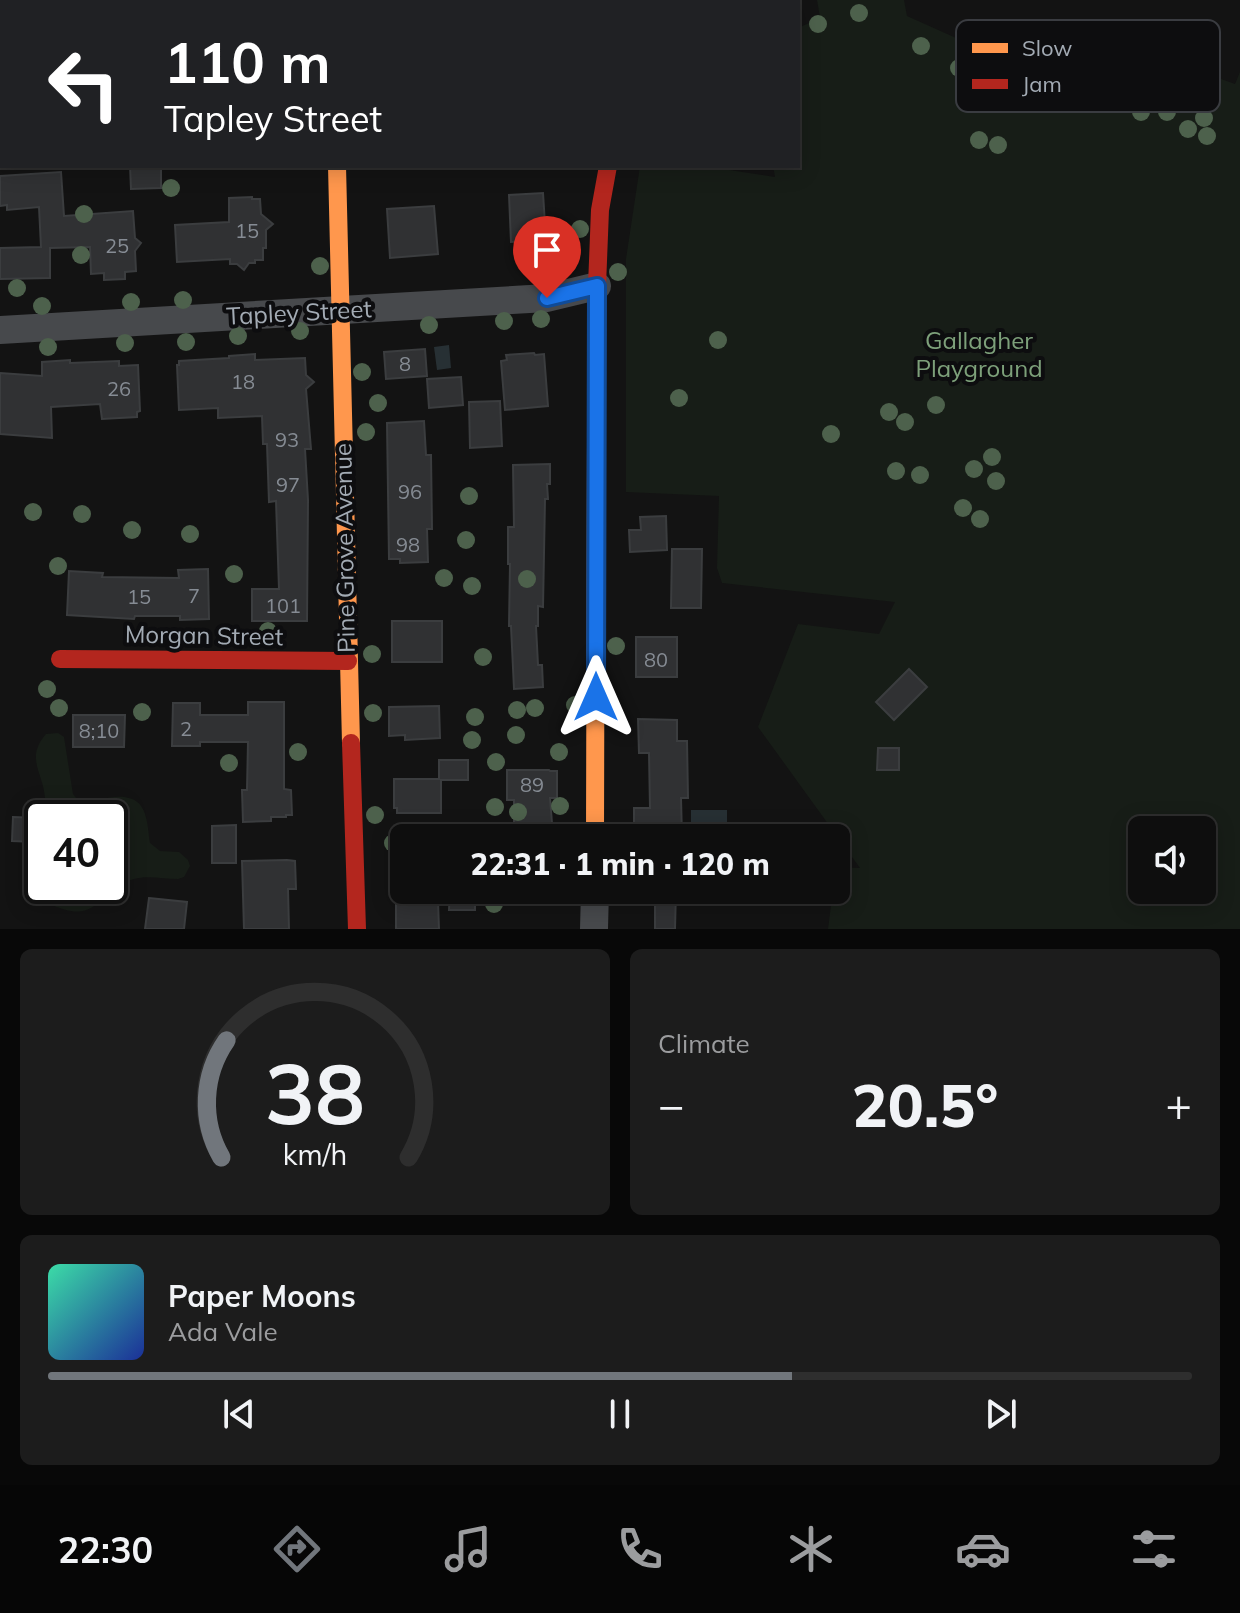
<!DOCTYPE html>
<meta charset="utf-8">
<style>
:root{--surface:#0e0e0e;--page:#1c1c1c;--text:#f1f3f6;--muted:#9b9c9e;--line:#2e2e2e;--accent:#71767c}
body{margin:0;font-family:Mulish,sans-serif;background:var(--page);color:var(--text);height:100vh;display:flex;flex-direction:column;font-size:30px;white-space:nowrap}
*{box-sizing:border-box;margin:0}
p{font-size:26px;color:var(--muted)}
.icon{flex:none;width:44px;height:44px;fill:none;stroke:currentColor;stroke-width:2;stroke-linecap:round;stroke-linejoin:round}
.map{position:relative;height:929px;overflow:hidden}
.drawer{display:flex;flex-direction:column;gap:20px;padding:20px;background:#080808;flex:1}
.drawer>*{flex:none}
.top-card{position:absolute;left:0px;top:0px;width:800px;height:168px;box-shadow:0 4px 20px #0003,0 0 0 2px var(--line);background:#202124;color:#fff;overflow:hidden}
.buttons{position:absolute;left:1128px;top:816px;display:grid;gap:16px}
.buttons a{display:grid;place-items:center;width:88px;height:88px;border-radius:12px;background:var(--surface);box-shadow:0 4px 20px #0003,0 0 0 2px var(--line);font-size:40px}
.speed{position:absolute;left:24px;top:800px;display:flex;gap:16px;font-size:40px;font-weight:700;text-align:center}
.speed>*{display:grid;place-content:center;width:104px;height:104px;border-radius:50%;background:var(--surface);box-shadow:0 4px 20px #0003,0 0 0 2px var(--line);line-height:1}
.speed .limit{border:4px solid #111;border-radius:12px;background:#fff;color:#111}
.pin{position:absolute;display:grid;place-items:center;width:68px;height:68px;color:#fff;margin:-82px -34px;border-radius:50% 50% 50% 0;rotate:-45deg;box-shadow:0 0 8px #0007}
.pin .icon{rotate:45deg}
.me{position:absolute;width:88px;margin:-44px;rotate:0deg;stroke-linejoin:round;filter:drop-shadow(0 0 6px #0008)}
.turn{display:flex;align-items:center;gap:28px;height:168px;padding:0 32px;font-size:36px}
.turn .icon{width:104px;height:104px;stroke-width:2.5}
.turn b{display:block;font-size:56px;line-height:68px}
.big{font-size:60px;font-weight:800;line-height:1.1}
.drawer .widget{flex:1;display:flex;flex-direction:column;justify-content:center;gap:12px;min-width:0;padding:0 28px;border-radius:12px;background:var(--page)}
.drawer .dial{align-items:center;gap:0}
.dial svg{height:208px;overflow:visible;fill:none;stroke:var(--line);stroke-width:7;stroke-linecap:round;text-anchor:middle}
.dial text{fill:var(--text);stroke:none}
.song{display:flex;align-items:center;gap:24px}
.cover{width:96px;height:96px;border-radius:12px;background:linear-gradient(135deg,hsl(160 70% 55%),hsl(230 70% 35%))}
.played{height:8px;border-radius:4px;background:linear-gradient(90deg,var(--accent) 65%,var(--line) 65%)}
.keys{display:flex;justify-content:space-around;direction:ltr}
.heat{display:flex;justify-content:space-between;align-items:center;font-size:44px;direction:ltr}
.drawer .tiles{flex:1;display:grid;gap:20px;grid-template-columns:1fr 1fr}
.widget:last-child{grid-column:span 2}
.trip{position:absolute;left:390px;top:824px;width:460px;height:80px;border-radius:12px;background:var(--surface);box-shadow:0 4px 20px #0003,0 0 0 2px var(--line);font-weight:800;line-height:80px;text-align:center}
.tabs{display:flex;height:128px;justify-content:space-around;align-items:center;background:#060606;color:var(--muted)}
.tabs .icon{width:56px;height:56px}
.tabs .current{color:var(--accent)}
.tabs b{font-size:36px;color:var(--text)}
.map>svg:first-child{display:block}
.built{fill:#1d1d20}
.green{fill:#171d17;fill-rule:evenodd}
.water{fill:#273034}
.building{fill:#303133;stroke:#3b3d3f;stroke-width:2}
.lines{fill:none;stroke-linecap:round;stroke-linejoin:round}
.street{stroke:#47494c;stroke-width:28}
.slow{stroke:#ff974d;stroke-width:18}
.jam{stroke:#b3261e;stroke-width:18}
.tree{fill:#4d614c}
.route-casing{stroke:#114b97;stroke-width:20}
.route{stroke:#1a73e8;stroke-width:14}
.labels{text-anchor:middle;stroke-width:8;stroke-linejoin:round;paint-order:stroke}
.number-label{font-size:20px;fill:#868c94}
.street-label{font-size:24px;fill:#a3abb4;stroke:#0d0d0f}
.park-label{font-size:24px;fill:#7da07a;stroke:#0d0d0f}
.key{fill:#0d0d0f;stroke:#3a3c41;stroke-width:2}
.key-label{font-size:22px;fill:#a3abb4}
</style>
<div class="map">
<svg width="1240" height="929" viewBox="0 0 1240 929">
<rect width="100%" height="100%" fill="#131313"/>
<polygon class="built" points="359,0 621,0 620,2 359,2"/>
<g class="green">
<path d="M 817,0 L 904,0 L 907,16 L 1050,80 L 1119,113 L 1140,50 L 1235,84 L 1240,72 L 1240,929 L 828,929 L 833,890 L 836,890 L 836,867 L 860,868 L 758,727 L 798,624 L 879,634 L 895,602 L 722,583 L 717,568 L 719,496 L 626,492 L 626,259 L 640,166 L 703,166 L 775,177 L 773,166 L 798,166 L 798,28 L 820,18 ZM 1142,830 L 1202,830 L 1202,890 L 1142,890 Z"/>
<path d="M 58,733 L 64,737 L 73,794 L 81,804 L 88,806 C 99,797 131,791 141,806 C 148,815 148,832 150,843 L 160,851 L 179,852 L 188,860 L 190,866 L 184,877 L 178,879 C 164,879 147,875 134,879 C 96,888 101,929 48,903 L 45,886 L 110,886 L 110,818 L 44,818 C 44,812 46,804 45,798 C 43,772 25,758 46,734 Z"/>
</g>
<g class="water">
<polygon points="449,345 451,368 437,370 434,347"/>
<polygon points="691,810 727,810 727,828 691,827"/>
</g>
<g class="building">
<polygon points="130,166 161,166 161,188 131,189"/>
<polygon points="61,172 64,216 133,211 135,238 141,243 135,251 136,271 125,272 125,279 104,280 104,273 91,274 90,247 50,248 50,278 0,279 0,248 41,247 39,207 7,210 7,205 0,206 0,176"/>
<polygon points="543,193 546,240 511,242 509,195"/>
<polygon points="252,197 252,199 260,199 261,214 273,224 266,230 266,248 263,248 263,260 255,260 255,263 249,263 244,270 237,264 230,264 230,259 177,262 175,225 229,222 229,198"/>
<polygon points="434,206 438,254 390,258 387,209"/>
<polygon points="425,349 427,376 386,379 384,352"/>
<polygon points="534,353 535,355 544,354 548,406 505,410 501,361 507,360 506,355"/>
<polygon points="255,354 255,360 305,358 306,375 314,382 306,389 311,449 305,449 308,500 307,621 252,621 252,589 279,589 276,501 269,502 267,444 263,444 262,416 218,418 218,408 179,410 177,365 179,365 179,361 229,358 229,356"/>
<polygon points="70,360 70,363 119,361 119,366 138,365 140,411 137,412 137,417 102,419 100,404 51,407 52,438 0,434 0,373 42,376 42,362"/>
<polygon points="461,377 463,405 429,408 427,379"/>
<polygon points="500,401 502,446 470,448 469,402"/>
<polygon points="424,421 426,455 431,455 432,529 427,529 428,562 400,563 400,559 389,559 387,423"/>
<polygon points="550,464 550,484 547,484 548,499 545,499 543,607 538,606 538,626 536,626 538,665 542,665 543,687 514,689 511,626 509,626 510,564 508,564 508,527 514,527 513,465"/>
<polygon points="666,516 667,550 630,552 629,530 641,530 640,517"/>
<polygon points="672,549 702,549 701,608 671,608"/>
<polygon points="208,569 209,619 180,620 180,616 135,616 134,619 67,615 69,571 103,573 102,577 179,578 178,570"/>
<rect x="392" y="621" width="50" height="41"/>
<rect x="636" y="637" width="41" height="40"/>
<polygon points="909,669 927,687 894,720 876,702"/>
<polygon points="248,702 284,702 284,789 291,790 292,815 286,815 286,817 271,817 271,821 243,822 242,790 247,790 248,742 200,742 200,746 172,746 173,703 200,703 200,715 248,715"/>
<polygon points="439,706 440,738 405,740 405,735 389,736 389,707"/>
<polygon points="73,715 125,715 124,747 73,747"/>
<polygon points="638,719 677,720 677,741 687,741 688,798 681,798 682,836 661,836 661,831 634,831 634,808 650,808 649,753 639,753"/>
<polygon points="878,748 899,748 899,770 877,770"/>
<polygon points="439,760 468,760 468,780 441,780 441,813 397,813 397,808 394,808 394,779 439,779"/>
<polygon points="507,770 549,770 550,771 557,771 557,798 550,798 552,823 550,838 514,838 514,800 507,800"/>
<polygon points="13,817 38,818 36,842 12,841"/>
<polygon points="236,825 236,863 212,863 212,826"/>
<polygon points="287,860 295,861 296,889 288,889 289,929 244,929 242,861"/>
<polygon points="450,890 475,890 475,910 449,910"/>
<polygon points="655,890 676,890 675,929 655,929"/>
<polygon points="149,898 187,902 184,929 145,929"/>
<polygon points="438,901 439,929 396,929 396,902"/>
</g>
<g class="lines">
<g class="street">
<polyline points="332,0 332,2"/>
<polyline points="650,2 650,0"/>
<polyline points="0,330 547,298 597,286"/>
<polyline points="594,929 595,890"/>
</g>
<g class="slow">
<polyline points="337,166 351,743"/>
<polyline points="595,838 596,443"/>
</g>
<g class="jam">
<polyline points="596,443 597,286 600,210 608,166"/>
<polyline points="60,659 348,661"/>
<polyline points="351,743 357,929"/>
</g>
</g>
<g class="tree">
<circle cx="859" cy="13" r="9"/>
<circle cx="818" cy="24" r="9"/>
<circle cx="921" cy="46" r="9"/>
<circle cx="959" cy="68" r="9"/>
<circle cx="1141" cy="112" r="9"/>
<circle cx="1167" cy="112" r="9"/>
<circle cx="1204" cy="118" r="9"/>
<circle cx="1188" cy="129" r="9"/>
<circle cx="1207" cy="136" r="9"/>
<circle cx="979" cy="140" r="9"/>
<circle cx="998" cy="145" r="9"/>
<circle cx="171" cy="188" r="9"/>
<circle cx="84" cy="214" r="9"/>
<circle cx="580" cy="229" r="9"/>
<circle cx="81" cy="255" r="9"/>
<circle cx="320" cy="266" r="9"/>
<circle cx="618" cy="272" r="9"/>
<circle cx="17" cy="288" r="9"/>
<circle cx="183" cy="300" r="9"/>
<circle cx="131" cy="302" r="9"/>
<circle cx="42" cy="306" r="9"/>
<circle cx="541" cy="319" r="9"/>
<circle cx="504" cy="321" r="9"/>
<circle cx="429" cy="325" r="9"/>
<circle cx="300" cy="331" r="9"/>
<circle cx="238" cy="336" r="9"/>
<circle cx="718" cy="340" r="9"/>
<circle cx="186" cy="342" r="9"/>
<circle cx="125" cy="343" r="9"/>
<circle cx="48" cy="347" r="9"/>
<circle cx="362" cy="372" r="9"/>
<circle cx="679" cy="398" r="9"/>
<circle cx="378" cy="403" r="9"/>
<circle cx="936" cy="405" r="9"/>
<circle cx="889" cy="412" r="9"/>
<circle cx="905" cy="422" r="9"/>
<circle cx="366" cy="432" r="9"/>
<circle cx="831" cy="434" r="9"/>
<circle cx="992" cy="457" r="9"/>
<circle cx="974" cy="469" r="9"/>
<circle cx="896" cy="471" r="9"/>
<circle cx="920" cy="475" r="9"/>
<circle cx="996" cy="481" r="9"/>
<circle cx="469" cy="496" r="9"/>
<circle cx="963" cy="508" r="9"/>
<circle cx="33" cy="512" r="9"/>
<circle cx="82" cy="514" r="9"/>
<circle cx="980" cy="519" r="9"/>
<circle cx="132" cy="530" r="9"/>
<circle cx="190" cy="534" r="9"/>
<circle cx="466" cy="540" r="9"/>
<circle cx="58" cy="566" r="9"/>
<circle cx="234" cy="574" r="9"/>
<circle cx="444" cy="578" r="9"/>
<circle cx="527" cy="579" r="9"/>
<circle cx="472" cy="586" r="9"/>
<circle cx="268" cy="631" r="9"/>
<circle cx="616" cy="646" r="9"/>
<circle cx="372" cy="654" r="9"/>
<circle cx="483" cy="657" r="9"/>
<circle cx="47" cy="689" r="9"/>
<circle cx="575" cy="705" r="9"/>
<circle cx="59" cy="708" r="9"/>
<circle cx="535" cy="708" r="9"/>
<circle cx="517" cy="710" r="9"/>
<circle cx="142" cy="712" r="9"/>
<circle cx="373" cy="713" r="9"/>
<circle cx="475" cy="717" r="9"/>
<circle cx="516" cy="735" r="9"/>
<circle cx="472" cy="740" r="9"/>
<circle cx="298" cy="752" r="9"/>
<circle cx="559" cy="752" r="9"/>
<circle cx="496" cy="762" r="9"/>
<circle cx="229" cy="763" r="9"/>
<circle cx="560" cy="806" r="9"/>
<circle cx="495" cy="807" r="9"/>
<circle cx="518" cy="812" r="9"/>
<circle cx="375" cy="815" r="9"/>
<circle cx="393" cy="843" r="9"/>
<circle cx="494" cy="904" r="9"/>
</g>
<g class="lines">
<defs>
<polyline id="route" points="547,298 597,286 596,697"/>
</defs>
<use href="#route" class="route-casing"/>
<use href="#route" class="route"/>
</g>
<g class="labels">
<g class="number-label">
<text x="247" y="238">15</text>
<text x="117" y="253">25</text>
<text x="405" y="371">8</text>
<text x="243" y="389">18</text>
<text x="119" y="396">26</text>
<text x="287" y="447">93</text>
<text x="288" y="492">97</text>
<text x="410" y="499">96</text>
<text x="408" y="552">98</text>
<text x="194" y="603">7</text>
<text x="139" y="604">15</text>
<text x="283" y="613">101</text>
<text x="656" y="667">80</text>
<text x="186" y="736">2</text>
<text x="99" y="738">8;10</text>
<text x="532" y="792">89</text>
</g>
<g class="street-label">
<text transform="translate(299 313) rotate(-3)" y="8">Tapley Street</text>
<text transform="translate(345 548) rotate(-91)" y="8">Pine Grove Avenue</text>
<text transform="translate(204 636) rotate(1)" y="8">Morgan Street</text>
</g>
<g class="park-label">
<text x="979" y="349">Gallagher<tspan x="979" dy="28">Playground</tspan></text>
</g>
</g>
<rect x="956" y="20" width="264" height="92" rx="12" class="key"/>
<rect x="972" y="43" width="36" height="10" fill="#ff974d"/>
<rect x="972" y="79" width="36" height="10" fill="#b3261e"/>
<g class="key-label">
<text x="1022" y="56">Slow</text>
<text x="1022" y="92">Jam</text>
</g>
</svg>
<div class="buttons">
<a><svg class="icon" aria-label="sound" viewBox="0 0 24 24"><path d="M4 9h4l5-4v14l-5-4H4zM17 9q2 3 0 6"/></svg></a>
</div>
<div class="speed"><div class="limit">40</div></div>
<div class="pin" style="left:547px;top:298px;background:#d93025"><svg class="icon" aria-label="arrive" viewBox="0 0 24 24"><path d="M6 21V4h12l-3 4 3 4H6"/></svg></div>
<svg class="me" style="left:596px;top:697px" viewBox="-20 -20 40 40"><path d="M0-17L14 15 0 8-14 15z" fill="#1a73e8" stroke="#fff" stroke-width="4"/></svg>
<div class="trip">22:31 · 1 min · 120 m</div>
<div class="top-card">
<div class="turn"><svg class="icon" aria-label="left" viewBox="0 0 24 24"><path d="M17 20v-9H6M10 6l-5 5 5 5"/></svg><div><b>110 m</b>Tapley Street</div></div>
</div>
</div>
<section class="drawer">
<div class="tiles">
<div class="widget dial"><svg viewBox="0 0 100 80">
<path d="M14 69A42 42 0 1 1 86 69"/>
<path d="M14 69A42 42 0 0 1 16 24" stroke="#71767c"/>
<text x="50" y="56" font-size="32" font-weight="700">38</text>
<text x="50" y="72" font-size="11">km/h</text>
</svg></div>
<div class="widget"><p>Climate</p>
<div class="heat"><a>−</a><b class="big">20.5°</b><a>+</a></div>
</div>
<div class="widget">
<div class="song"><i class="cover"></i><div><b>Paper Moons</b><p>Ada Vale</p></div></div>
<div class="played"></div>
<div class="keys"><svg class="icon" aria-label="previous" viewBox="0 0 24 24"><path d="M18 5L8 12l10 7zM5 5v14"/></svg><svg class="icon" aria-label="pause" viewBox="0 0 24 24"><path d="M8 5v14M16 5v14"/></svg><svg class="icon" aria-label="next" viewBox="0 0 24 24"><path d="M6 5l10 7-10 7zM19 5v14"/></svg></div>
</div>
</div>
</section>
<nav class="tabs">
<b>22:30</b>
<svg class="icon current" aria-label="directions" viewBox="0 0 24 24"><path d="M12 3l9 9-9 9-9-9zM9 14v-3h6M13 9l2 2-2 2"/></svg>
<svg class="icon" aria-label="music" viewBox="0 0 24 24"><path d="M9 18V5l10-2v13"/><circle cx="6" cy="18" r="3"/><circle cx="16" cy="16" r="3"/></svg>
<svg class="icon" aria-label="phone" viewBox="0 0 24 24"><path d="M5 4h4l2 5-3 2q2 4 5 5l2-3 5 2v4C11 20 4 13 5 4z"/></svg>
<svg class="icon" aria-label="climate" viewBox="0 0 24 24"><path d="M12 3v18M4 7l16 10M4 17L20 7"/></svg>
<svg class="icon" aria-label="car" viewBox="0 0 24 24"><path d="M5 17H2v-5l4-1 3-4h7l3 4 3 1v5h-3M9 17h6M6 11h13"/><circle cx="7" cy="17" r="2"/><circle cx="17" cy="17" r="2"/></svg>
<svg class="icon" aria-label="filters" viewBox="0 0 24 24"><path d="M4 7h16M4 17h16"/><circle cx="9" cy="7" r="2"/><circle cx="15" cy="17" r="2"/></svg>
</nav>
